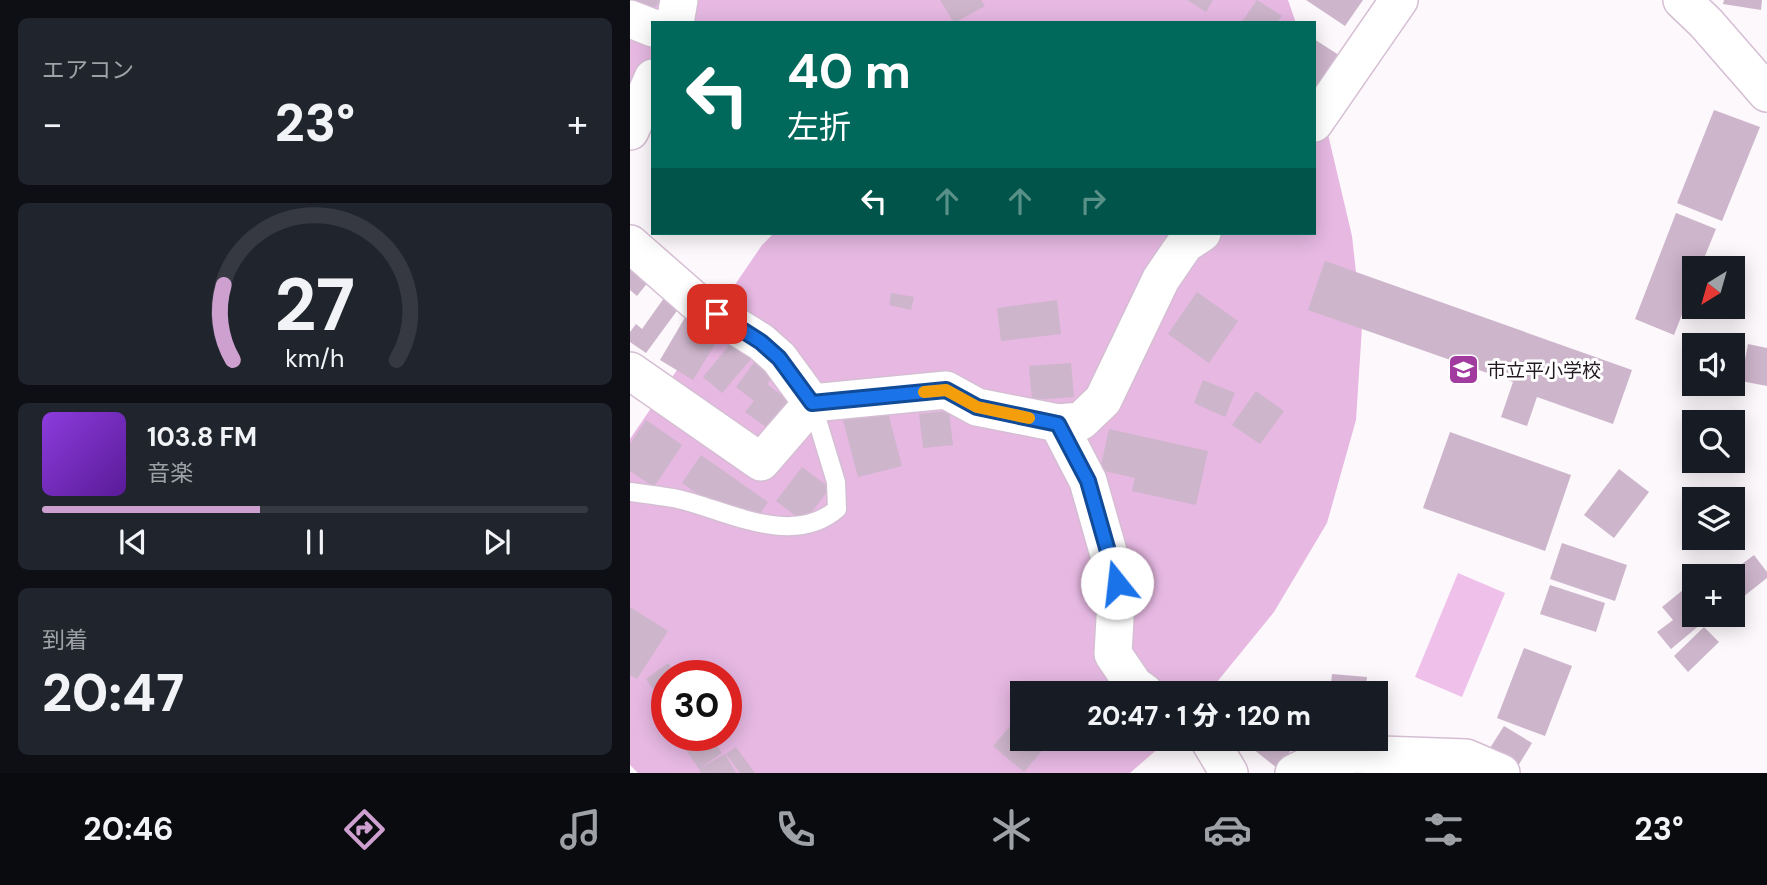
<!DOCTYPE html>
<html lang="ja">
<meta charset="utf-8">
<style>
:root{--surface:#171b24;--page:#20242c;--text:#f1f3f6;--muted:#9ea1a6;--line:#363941;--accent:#cda0cf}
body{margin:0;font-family:"DM Sans","Noto Sans JP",sans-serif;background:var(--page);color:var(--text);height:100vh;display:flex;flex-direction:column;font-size:26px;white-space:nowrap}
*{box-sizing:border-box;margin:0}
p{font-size:23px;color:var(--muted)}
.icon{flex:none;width:38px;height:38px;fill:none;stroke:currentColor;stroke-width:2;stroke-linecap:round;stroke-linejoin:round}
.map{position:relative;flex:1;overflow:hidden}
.details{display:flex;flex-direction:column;gap:18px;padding:18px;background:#0d0f14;width:630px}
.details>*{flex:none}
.banner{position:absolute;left:21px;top:21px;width:665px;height:214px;border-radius:0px;box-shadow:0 4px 18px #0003;background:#00695c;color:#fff;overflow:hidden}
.needle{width:46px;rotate:217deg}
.tools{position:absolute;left:1052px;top:256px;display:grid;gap:14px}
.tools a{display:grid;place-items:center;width:63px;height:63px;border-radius:0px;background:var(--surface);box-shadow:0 4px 18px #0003;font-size:35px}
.speed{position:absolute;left:21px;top:660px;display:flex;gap:14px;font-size:35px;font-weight:700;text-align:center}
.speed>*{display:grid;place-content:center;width:91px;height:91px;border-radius:50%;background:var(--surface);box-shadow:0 4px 18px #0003;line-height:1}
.speed .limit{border:10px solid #d22;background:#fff;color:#111}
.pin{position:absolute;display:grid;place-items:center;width:60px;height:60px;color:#fff;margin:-30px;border-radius:14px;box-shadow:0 4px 10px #0006}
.me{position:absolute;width:77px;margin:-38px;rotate:344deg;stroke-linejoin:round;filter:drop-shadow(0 0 5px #0008)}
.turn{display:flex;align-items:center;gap:24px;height:147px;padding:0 21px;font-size:32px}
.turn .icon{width:91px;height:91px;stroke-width:2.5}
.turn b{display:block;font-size:49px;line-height:60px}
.lanes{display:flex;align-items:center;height:66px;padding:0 21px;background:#0003;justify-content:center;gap:35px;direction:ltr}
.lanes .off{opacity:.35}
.big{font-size:52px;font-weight:800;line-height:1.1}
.details .widget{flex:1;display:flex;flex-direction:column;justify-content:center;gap:10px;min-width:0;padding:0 24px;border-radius:10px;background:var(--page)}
.details .dial{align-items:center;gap:0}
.dial svg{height:182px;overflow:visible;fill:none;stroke:var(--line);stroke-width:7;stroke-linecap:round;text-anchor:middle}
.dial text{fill:var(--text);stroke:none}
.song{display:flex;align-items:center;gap:21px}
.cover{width:84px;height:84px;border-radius:10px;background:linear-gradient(135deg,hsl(270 70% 55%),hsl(270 70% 35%))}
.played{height:7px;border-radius:4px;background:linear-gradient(90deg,var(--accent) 40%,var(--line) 40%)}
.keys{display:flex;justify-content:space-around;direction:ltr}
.heat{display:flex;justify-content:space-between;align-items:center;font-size:38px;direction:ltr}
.trip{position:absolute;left:380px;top:681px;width:378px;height:70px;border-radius:0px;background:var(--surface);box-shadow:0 4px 18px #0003;font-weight:800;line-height:70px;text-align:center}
.tab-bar{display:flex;height:112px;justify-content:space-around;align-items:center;background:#090b0e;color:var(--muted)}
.tab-bar .icon{width:49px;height:49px}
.tab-bar .current{color:var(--accent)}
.tab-bar b{font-size:32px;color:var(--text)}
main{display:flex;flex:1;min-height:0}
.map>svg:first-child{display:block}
.forest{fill:#e6b8e2;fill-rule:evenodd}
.water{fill:#eec0ea}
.building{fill:#cdb5cb}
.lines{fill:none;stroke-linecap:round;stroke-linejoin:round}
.service-casing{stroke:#d5bed3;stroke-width:21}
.minor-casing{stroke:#d5bed3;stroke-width:40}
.service{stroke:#fff;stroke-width:18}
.minor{stroke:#fff;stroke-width:37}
.route-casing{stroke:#114b97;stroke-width:18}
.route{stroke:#1a73e8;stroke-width:12}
.slow{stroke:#f59e0b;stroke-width:12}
.labels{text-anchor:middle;stroke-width:6;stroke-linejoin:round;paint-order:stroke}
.poi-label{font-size:19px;fill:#231a22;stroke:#fff;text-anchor:start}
</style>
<main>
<section class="details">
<div class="widget"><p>エアコン</p>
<div class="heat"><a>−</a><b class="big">23°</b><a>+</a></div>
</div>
<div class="widget dial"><svg viewBox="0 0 100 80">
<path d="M14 69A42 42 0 1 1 86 69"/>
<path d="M14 69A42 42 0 0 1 10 36" stroke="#cda0cf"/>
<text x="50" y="56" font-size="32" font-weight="700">27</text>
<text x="50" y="72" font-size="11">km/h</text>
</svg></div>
<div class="widget">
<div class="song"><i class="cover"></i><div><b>103.8 FM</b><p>音楽</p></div></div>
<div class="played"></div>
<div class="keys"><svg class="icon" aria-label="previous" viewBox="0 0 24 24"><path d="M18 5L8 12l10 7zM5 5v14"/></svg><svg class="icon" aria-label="pause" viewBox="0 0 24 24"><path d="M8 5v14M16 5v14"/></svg><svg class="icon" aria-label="next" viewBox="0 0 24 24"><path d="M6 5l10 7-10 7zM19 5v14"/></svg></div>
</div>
<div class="widget"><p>到着</p><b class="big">20:47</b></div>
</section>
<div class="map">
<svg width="1137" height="773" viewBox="0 0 1137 773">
<rect width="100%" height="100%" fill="#fdf8fc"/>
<g class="forest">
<polygon points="0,0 658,0 666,23 23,23 23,87 0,81"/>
<path d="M 684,75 L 722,236 L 732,327 L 726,420 L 697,523 L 644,612 L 578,693 L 392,693 L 392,738 L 539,739 L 500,773 L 8,773 L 0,765 L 0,439 L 132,245 L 144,233 L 684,233 ZM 37,676 L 96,676 L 96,735 L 37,735 Z"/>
</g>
<polygon class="water" points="828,573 875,593 832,697 785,677"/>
<g class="building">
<polygon points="1,0 31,0 19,14"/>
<polygon points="310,0 351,0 355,6 324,23"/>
<polygon points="557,0 583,0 576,12"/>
<polygon points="627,0 652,16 647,23 611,23"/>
<polygon points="676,0 733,0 715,26"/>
<polygon points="1094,0 1132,0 1131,10 1093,4"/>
<polygon points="684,39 715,59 684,107"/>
<polygon points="1084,110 1130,127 1092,221 1047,203"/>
<polygon points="1046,213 1086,229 1070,268 1064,268 1064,284 1044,335 1005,319"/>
<polygon points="695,261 1002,370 983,424 907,397 897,426 871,417 883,382 678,310"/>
<polygon points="0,266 19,281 7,296 0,290"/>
<polygon points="567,292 608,321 579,363 538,334"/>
<polygon points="261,293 284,297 281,310 259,305"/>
<polygon points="34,298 49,308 16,353 0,342 0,332 6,324 12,329"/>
<polygon points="427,300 431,334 371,341 367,308"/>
<polygon points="60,309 94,329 63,380 30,360"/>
<polygon points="102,342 122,358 92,393 73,377"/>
<polygon points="1118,344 1137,348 1137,386 1111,381"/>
<polygon points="125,361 144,375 137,384 163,404 143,432 115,412 124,401 106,387"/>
<polygon points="441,363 444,397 402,400 399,366"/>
<polygon points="573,380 605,393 595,417 564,403"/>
<polygon points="626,391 654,411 630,444 602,425"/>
<polygon points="257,409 272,466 228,477 213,420"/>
<polygon points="319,411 323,445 293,448 289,414"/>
<polygon points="1067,411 1100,421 1100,422 1064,422"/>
<polygon points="16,420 52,445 24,487 0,471 0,444"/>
<polygon points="1063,424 1064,424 1064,459 1054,456"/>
<polygon points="479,429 578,451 566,505 502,491 505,478 470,470"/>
<polygon points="820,432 941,475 915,551 793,508"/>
<polygon points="71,455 138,502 125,521 102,505 95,514 52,483"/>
<polygon points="172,467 200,488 174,522 146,501"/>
<polygon points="989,469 1019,492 984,538 954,515"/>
<polygon points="932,543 997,565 985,601 920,579"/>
<polygon points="1124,555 1137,572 1137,578 1104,604 1102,576 1096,576"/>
<polygon points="1064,581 1064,614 1083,614 1041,649 1027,632 1043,620 1032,607"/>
<polygon points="920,585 975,603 966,632 910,614"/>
<polygon points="0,607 38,631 7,679 0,675"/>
<polygon points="1074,627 1089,642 1058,672 1044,656"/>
<polygon points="894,648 942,666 915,736 867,718"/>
<polygon points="38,663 47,676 37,676 37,709 16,679"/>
<polygon points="702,674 737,677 735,693 700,693"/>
<polygon points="392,712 392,738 423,738 394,772 363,746"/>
<polygon points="874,726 902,743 888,766 860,748"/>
<polygon points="63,735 80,735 92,753 69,769 51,743"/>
<polygon points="624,738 652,738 663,748 647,768 618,745"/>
<polygon points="106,747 125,773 110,773 96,754"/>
<polygon points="95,754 106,773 71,773 69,769"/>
</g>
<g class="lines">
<defs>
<path id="service" d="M 0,492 C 16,494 32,496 48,499 C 96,510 162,548 207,509 L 206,482 L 182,403"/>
<g id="minor">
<polyline points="1052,0 1076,23 1137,93"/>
<polyline points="0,19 23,28"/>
<polyline points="45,23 49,0"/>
<polyline points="684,123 769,0"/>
<polyline points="0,131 23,78"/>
<polyline points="0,244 65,301 131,342 149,358 182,403 316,390 347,407 428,423 451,421 473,400 531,279 555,244 572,233"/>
<polyline points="0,371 131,462 182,403"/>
<polyline points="428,423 458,481 487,583 483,654 504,685 515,693"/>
<polyline points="578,738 599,773"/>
<polyline points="664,773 680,765 723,754 836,758 871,773"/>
</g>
</defs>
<use href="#service" class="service-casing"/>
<use href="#minor" class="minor-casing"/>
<use href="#service" class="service"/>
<use href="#minor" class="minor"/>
</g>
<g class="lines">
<defs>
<polyline id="route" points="87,314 131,342 149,358 182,403 316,390 347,407 428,424 458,481 487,583"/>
</defs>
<use href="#route" class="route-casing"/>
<use href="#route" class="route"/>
<polyline class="slow" points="294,392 316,390 347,407 399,418"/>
</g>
<defs>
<symbol id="school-square" viewBox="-11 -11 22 22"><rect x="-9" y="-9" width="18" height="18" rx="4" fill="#a13b9f" stroke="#fff"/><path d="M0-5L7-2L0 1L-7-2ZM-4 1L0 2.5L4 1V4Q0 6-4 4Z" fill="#fff"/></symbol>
</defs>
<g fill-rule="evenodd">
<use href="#school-square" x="816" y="352" width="35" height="35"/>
</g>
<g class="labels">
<g class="poi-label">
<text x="857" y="377">市立平小学校</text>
</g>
</g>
</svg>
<div class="tools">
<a><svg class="needle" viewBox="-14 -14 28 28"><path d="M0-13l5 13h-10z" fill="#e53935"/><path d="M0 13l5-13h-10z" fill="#9ea1a6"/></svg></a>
<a><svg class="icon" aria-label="sound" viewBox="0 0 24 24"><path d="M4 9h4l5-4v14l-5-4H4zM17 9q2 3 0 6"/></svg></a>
<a><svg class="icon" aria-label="search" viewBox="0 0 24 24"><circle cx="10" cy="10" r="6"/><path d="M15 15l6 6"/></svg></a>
<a><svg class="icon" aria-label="layers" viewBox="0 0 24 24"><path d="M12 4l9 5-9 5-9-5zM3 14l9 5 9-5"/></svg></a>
<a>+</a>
</div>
<div class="speed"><div class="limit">30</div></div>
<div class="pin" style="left:87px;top:314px;background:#d93025"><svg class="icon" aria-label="arrive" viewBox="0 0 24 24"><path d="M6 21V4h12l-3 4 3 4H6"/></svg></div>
<svg class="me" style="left:487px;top:583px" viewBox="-20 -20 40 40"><circle r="19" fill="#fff"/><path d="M0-13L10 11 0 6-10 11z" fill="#1a73e8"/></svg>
<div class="trip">20:47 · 1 分 · 120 m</div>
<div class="banner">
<div class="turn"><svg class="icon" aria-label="left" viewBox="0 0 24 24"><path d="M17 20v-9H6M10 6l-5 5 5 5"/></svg><div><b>40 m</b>左折</div></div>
<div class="lanes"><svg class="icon" aria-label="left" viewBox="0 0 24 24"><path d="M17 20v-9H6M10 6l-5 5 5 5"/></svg><svg class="icon off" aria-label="ahead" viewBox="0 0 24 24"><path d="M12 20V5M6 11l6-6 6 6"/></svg><svg class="icon off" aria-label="ahead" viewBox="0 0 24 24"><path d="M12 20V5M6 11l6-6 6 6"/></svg><svg class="icon off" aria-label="right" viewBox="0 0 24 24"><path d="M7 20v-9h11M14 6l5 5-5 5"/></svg></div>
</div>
</div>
</main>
<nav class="tab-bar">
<b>20:46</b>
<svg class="icon current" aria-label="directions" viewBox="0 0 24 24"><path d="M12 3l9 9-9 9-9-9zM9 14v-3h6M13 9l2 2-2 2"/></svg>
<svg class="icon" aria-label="music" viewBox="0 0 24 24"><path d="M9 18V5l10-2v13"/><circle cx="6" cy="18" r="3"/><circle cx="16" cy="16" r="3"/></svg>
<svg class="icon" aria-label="phone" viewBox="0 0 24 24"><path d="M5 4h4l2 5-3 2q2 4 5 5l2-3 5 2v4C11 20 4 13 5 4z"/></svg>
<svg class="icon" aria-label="climate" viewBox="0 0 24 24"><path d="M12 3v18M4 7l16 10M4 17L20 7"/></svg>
<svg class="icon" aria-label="car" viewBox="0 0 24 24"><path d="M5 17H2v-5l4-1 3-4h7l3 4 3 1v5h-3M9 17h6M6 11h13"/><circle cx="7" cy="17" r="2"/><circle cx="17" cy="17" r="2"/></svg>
<svg class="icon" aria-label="filters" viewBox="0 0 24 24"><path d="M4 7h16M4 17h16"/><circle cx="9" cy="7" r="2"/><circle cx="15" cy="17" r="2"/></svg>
<b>23°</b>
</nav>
